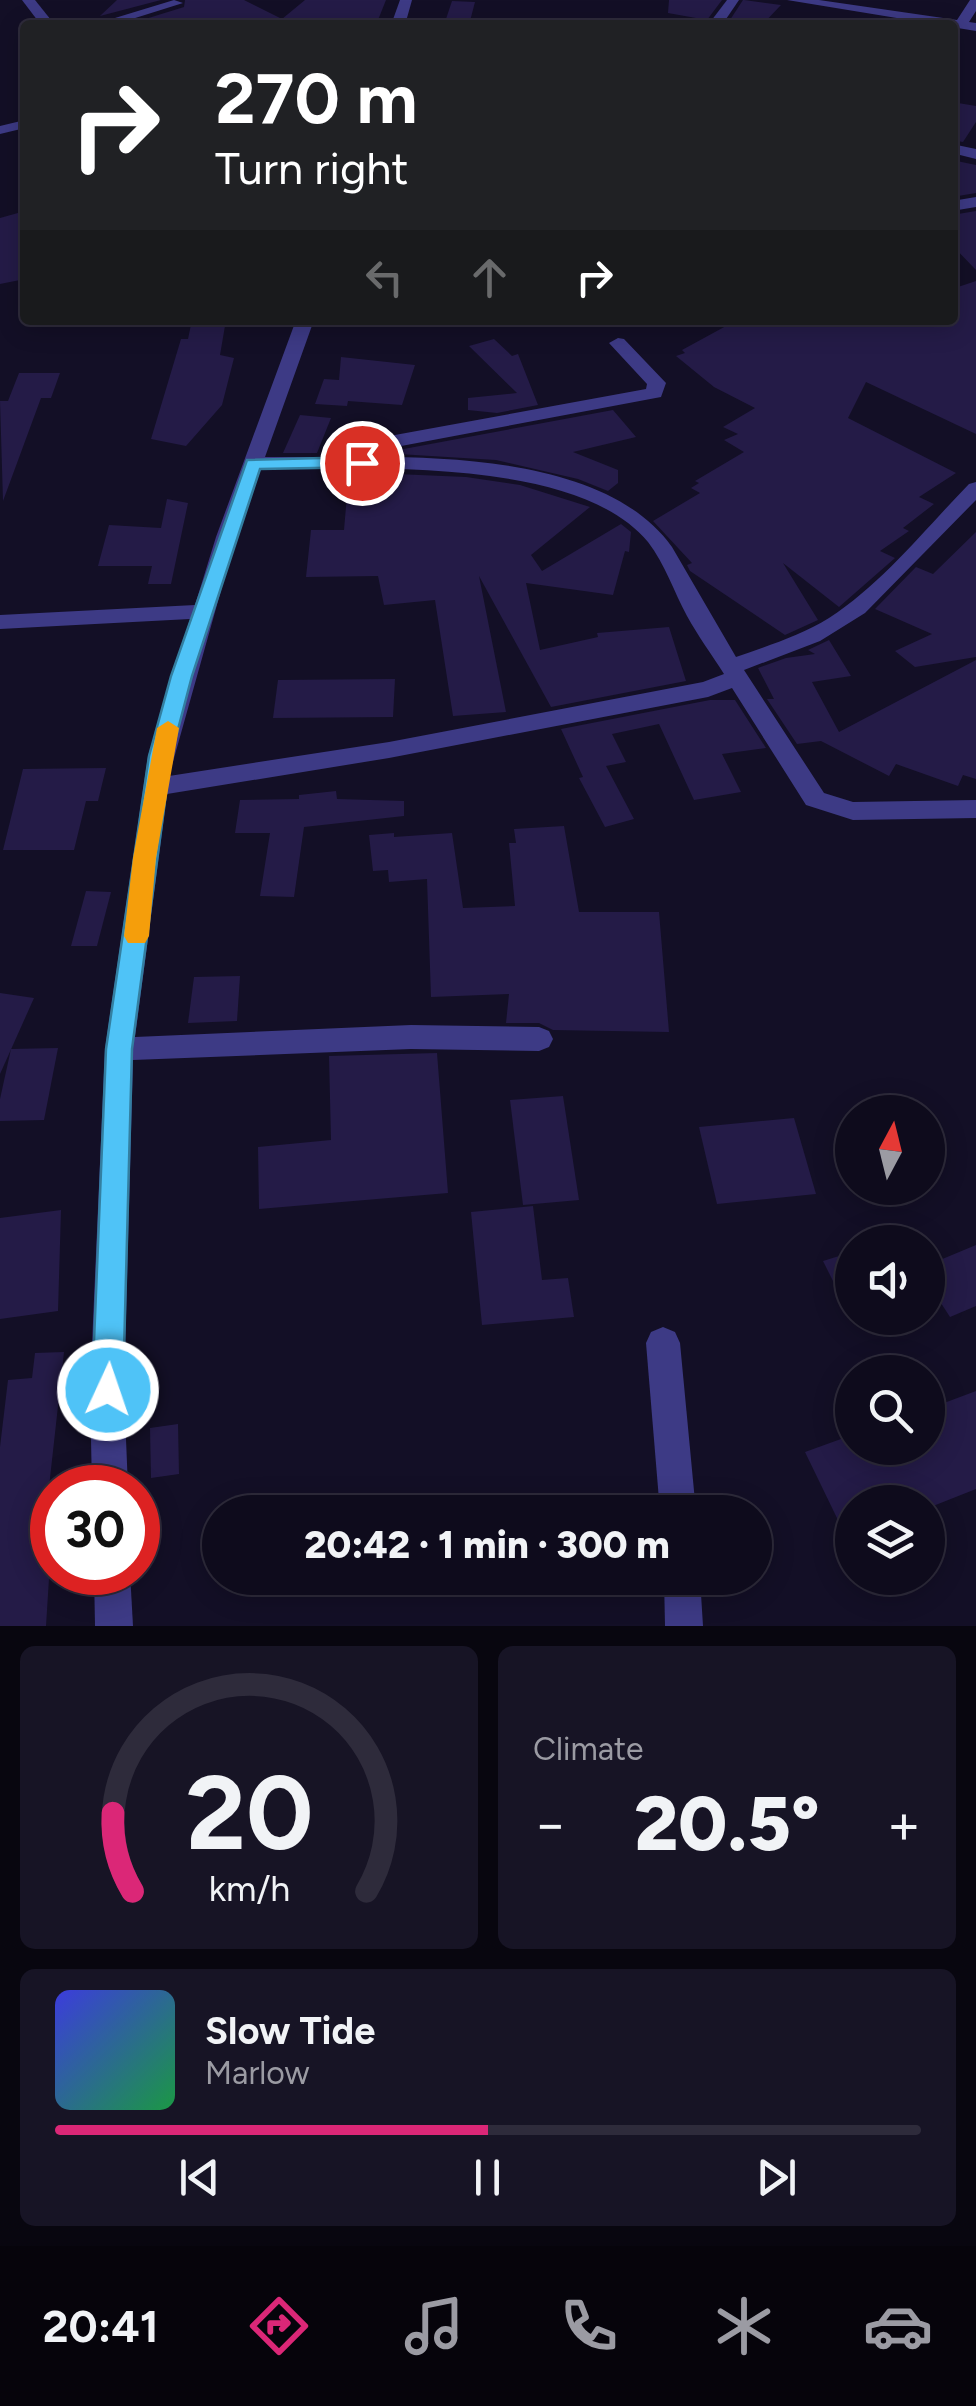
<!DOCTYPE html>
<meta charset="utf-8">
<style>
:root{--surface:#0e0b1c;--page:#171425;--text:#f1f3f6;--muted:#9b9ba3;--line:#2e2b3b;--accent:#db2777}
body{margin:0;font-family:Figtree,sans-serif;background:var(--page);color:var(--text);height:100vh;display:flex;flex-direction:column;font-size:38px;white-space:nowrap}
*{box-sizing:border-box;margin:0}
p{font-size:32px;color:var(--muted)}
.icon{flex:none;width:55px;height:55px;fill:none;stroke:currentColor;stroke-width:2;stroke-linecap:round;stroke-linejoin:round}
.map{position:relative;height:1626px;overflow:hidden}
.drawer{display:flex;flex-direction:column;gap:20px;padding:20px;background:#08060f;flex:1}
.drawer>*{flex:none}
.top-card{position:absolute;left:20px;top:20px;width:938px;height:305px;border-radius:10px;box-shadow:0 5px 25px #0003,0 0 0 2px var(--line);background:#202124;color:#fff;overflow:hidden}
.needle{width:65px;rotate:7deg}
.fabs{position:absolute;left:835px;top:1095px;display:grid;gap:20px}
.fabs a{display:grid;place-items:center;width:110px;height:110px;border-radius:50%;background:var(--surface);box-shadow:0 5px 25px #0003,0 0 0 2px var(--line);font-size:50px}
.speed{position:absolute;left:30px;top:1465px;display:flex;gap:20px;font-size:50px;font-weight:700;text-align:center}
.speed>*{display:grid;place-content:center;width:130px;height:130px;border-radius:50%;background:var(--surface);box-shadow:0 5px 25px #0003,0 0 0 2px var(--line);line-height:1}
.speed .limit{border:15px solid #d22;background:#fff;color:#111}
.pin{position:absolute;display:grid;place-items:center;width:85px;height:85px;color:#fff;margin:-42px;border:5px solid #fff;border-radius:50%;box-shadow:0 2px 10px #0007}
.me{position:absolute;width:110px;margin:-55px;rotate:3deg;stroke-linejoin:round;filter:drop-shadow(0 0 8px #0008)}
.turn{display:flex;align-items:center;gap:35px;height:210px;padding:0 30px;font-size:45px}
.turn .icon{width:130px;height:130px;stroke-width:2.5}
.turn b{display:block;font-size:70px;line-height:85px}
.lanes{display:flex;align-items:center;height:95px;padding:0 30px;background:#0003;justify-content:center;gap:50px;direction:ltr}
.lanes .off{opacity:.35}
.big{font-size:75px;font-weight:800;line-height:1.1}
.drawer .tile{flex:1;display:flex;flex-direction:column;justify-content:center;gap:15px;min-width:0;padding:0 35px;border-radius:15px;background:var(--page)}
.drawer .dial{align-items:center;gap:0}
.dial svg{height:260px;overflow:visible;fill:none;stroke:var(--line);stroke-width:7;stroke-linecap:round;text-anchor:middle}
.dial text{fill:var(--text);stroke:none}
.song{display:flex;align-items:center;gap:30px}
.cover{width:120px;height:120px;border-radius:15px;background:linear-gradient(135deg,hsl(240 70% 55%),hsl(140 70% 35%))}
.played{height:10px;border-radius:5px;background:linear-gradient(90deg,var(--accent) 50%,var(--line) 50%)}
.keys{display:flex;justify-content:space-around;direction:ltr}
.heat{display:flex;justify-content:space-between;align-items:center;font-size:55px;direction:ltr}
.drawer .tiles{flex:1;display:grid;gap:20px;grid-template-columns:1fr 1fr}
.tile:last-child{grid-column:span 2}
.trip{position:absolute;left:202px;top:1495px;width:570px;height:100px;border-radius:50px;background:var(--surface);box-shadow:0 5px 25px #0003,0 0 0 2px var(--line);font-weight:800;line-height:100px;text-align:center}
.menu{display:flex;height:160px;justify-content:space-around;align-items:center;background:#06040b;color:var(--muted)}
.menu .icon{width:70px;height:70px}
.menu .current{color:var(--accent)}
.menu b{font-size:45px;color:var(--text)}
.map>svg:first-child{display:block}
.building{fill:#241b47}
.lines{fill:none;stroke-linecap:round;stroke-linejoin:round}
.minor{fill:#3d3a85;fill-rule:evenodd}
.route{fill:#4fc3f7;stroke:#337fa1;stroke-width:2.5}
.slow{fill:#f59e0b}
</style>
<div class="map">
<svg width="976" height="1626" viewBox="0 0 976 1626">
<rect width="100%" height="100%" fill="#130f26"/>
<g class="building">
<polygon points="117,0 161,0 100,16"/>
<polygon points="185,0 244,0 282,19 305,0 386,0 376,25 126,25 184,7"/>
<polygon points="669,0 722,0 707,20 668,13"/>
<polygon points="743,0 744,0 781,5 762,25 728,23"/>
<polygon points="452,1 475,2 469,25 444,25"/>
<polygon points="958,103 976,106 976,122 963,142 952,140 952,113"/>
<polygon points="952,160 976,165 976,193 952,197"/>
<polygon points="25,211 25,279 0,284 0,218"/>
<polygon points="976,211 976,270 952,245 952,215"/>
<polygon points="976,281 976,434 866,382 848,418 956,473 919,497 934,504 903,528 909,531 880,551 895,558 839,607 783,563 818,620 785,635 690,571 687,565 692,563 653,521 700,493 691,488 699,483 695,481 744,452 724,440 738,434 723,427 755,408 714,387 676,356 685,353 682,350 737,320 952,320 952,289"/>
<polygon points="192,320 226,320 220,355 234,358 222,405 186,446 151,439 181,339 188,339"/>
<polygon points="494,339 512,356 518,354 538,405 497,413 468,410 468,398 517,393 469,346"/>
<polygon points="341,357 415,365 402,405 348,401 347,406 315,404 324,379 339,380"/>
<polygon points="19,373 60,373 51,398 41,398 3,501 0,401 8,401"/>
<polygon points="613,410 636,437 573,452 618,470 618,483 608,491 578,479 496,460 382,453"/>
<polygon points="300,415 331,418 317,453 283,453"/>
<polygon points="349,472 466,477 520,485 590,507 531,555 542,571 621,524 631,532 629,552 625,551 613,595 526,583 540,650 598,637 597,633 669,627 686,681 551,707 479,576 506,712 453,716 435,600 384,605 378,576 306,577 311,530 344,530"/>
<polygon points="167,499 188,503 171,584 148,584 152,566 98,566 109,525 161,528"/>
<polygon points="976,532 976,657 915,667 895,651 932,634 875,609 916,567 933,574"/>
<polygon points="829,640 851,676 812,682 839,732 976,660 976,779 963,775 958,786 896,764 889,776 821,741 797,744 767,699 774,699 758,668 786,658 815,654 808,650"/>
<polygon points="395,679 393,717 273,718 278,680"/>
<polygon points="710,700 735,700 766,748 722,754 741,792 694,800 659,724 612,734 626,762 606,766 634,819 605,827 579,778 583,777 561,729"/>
<polygon points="106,768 98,801 86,801 74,850 3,850 23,769"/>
<polygon points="336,791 337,799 404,801 404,816 304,827 294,897 260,896 270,833 235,833 240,800 299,799 299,795"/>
<polygon points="564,826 579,912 659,912 669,1032 553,1030 539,1023 506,1023 509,994 431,997 427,879 389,882 388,870 373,871 369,835 394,833 394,837 452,833 463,908 515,906 509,843 516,843 514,829"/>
<polygon points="86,891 111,892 97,946 71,946"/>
<polygon points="240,976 237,1021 188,1023 194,977"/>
<polygon points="0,993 34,998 0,1074"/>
<polygon points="58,1048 44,1120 0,1121 0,1099 11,1049"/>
<polygon points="437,1053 448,1193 259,1209 258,1147 331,1140 329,1056"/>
<polygon points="563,1096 579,1200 523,1205 510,1100"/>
<polygon points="794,1118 816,1194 717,1204 699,1127"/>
<polygon points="533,1206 542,1280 568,1278 574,1317 482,1325 471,1212"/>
<polygon points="61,1210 58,1311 0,1319 0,1218"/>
<polygon points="976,1245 976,1306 950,1317 928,1283 928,1265"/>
<polygon points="852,1252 852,1319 823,1261"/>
<polygon points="64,1352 49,1487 52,1486 52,1531 46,1626 0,1626 0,1447 8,1380 32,1378 35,1353"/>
<polygon points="976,1391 976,1489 928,1508 928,1502 852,1502 852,1549 805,1452 852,1435 852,1448 928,1448 928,1409"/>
<polygon points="178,1424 179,1474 151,1478 150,1428"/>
</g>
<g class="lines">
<g class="minor">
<polygon points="22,0 35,0 55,25 41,25"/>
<polygon points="174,0 183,3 113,25 92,25"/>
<polygon points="400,0 412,0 405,25 391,25"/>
<polygon points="727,0 739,0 722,25 708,25"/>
<polygon points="787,0 819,0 957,20 970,0 976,0 976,11 969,22 976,23 976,31"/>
<polygon points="25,120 25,128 0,134 0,126"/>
<polygon points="952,144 976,149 976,159 952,153"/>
<polygon points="976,197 976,207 952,211 952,201"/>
<path d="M 296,320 L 314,320 L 265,457 L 356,457 L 366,441 L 373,439 L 646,389 L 647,384 L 609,343 L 618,338 L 624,339 L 666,383 L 661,397 L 380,450 L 375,457 C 469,457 614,465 672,547 L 736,657 C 767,646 800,636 829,618 C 883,583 924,530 969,484 L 976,482 L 976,500 L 865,613 L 820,641 L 744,670 L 824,793 L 853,802 L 976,800 L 976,818 L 853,820 L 806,805 L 732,688 L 708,697 L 389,758 L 167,794 L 135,1037 L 411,1025 L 539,1027 L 549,1031 L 553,1039 L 549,1047 L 539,1051 L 411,1049 L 133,1060 L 124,1390 L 128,1488 L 92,1488 L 90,1390 L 105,1049 L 148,756 L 190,619 L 0,629 L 0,615 L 195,605 L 216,537 ZM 261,469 C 363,469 577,456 648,542 C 665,564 674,592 687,616 C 698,636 712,655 724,674 L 703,682 L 389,742 L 169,776 L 236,537 Z"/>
<polygon points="663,1327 675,1332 680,1343 696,1512 660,1512 646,1343 651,1332"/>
<polygon points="94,1572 130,1572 133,1626 95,1626"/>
<polygon points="664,1578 700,1578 703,1626 665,1626"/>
</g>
</g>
<polygon class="route" points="362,457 368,459 368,467 260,469 192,676 171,756 132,1049 123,1390 118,1400 108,1404 97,1400 92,1390 106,1049 149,756 171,676 247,460"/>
<polygon class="slow" points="168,721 179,728 156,858 149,936 145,943 128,943 124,936 133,858 157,728"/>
</svg>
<div class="fabs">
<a><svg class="needle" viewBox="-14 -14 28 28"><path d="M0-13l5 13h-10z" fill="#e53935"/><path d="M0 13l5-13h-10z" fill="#9b9ba3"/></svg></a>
<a><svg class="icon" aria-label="sound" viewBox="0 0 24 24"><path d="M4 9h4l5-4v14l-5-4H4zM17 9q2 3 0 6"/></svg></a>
<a><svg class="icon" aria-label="search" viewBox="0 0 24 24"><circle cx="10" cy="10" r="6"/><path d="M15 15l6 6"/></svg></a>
<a><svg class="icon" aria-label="layers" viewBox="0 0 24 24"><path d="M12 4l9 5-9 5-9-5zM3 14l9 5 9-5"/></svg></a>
</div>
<div class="speed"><div class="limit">30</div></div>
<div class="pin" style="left:362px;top:463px;background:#d93025"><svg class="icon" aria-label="arrive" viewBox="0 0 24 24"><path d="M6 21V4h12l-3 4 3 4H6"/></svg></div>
<svg class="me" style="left:108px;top:1390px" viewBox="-20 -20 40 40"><circle r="17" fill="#4fc3f7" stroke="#fff" stroke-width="3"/><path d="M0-11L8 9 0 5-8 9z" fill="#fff"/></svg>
<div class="trip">20:42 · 1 min · 300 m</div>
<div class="top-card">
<div class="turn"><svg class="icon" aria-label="right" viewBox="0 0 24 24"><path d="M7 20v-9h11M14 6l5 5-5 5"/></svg><div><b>270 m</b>Turn right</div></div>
<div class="lanes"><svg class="icon off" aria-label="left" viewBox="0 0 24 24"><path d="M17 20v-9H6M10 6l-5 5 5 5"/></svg><svg class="icon off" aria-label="ahead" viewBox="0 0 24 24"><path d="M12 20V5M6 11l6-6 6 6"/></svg><svg class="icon" aria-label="right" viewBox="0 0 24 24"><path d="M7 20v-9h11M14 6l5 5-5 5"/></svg></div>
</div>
</div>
<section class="drawer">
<div class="tiles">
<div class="tile dial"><svg viewBox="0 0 100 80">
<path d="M14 69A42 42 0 1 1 86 69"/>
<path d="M14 69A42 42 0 0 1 8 45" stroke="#db2777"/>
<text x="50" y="56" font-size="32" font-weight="700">20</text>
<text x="50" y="72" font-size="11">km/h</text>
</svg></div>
<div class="tile"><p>Climate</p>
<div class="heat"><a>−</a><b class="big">20.5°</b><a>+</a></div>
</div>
<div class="tile">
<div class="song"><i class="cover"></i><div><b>Slow Tide</b><p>Marlow</p></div></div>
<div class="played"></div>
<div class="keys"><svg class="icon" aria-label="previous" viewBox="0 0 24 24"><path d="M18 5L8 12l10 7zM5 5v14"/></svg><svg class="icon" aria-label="pause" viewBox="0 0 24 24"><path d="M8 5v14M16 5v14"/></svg><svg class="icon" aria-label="next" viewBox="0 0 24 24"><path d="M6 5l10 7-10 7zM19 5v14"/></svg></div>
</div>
</div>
</section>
<nav class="menu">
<b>20:41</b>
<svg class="icon current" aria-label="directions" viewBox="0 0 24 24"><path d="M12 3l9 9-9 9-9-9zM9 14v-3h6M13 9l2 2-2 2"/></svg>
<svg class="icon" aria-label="music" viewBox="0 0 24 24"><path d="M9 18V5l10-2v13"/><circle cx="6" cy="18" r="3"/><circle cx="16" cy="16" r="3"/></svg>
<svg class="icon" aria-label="phone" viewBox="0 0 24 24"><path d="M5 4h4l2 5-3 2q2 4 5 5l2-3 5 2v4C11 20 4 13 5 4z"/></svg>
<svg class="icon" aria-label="climate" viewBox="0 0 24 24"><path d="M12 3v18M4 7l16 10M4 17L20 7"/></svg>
<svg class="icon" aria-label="car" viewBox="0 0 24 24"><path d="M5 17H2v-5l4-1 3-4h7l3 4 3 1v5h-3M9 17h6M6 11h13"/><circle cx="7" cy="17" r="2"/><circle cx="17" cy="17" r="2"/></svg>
</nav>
